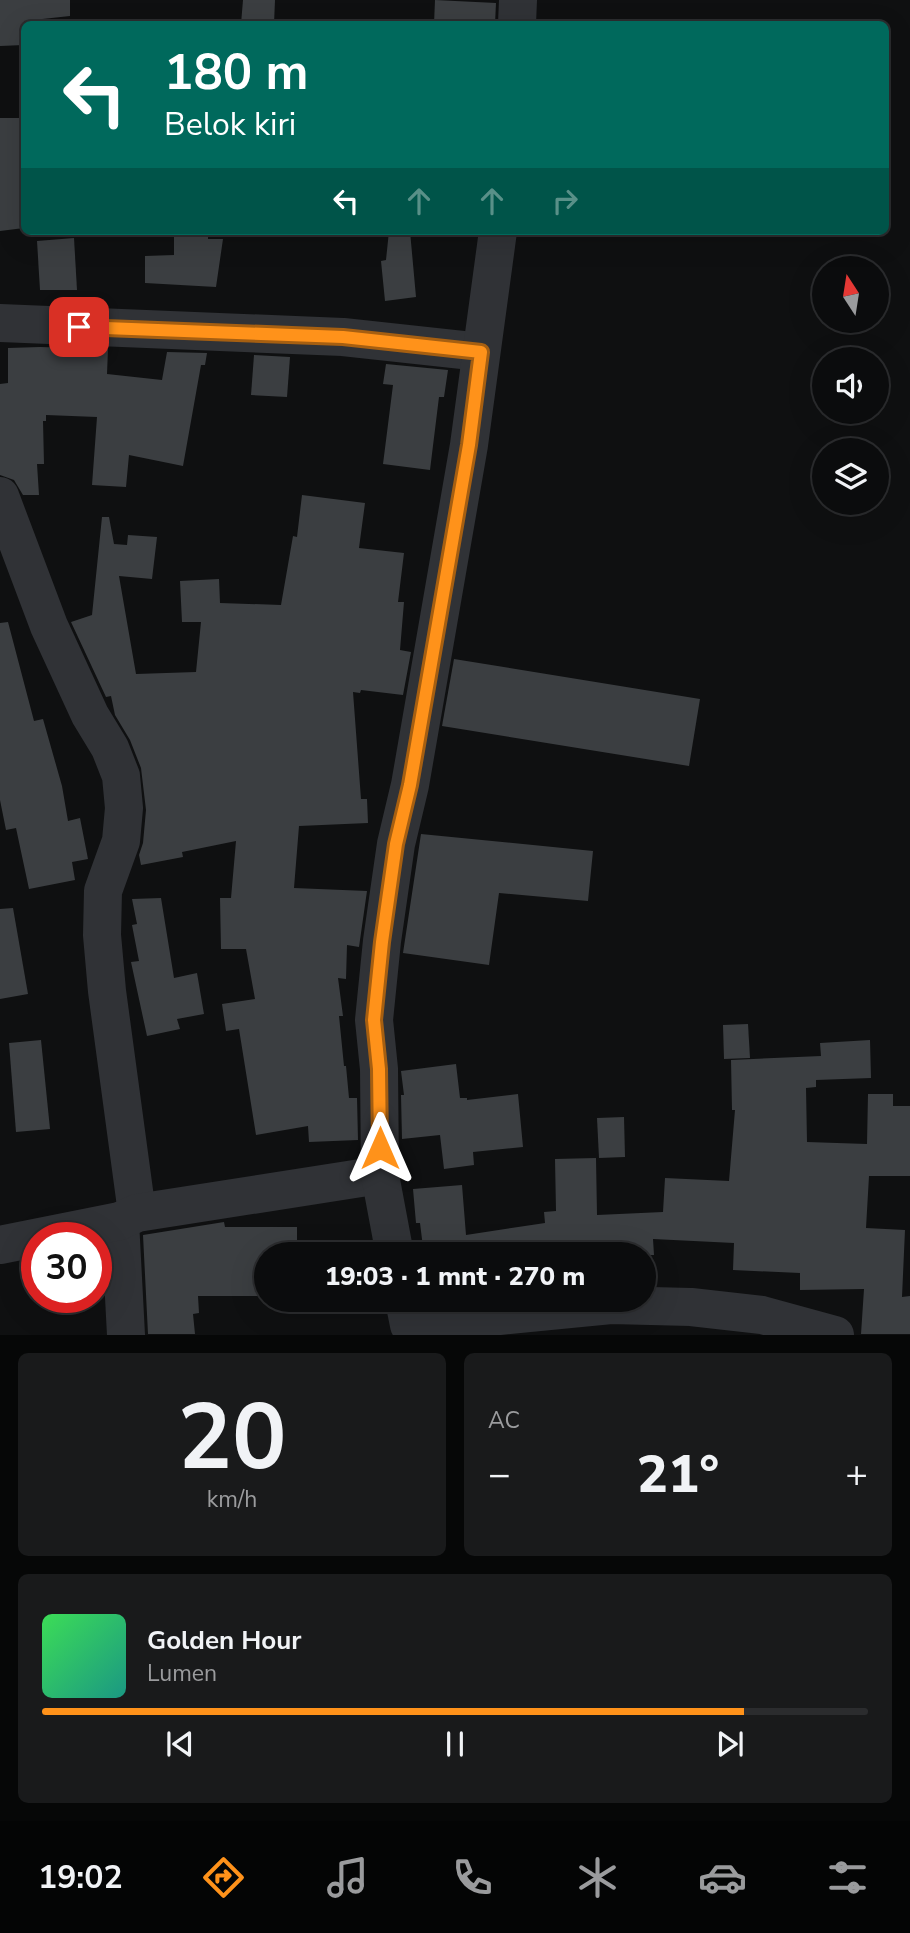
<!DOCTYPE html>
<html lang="id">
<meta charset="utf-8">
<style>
:root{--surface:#0b0c0d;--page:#191a1b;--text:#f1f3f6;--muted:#9a9b9d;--line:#2b2c2e;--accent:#ff921a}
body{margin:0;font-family:"Nunito Sans",sans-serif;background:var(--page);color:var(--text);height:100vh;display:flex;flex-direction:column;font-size:26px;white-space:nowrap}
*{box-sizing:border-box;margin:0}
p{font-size:23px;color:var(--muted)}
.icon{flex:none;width:38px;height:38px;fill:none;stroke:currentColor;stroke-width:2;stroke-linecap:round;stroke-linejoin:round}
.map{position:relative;height:1335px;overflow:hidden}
.side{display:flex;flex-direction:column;gap:18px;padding:18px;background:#060707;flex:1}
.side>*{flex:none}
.top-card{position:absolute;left:21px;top:21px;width:868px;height:214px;border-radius:10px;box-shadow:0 7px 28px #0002,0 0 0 2px var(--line);background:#00695c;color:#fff;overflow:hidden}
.needle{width:46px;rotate:348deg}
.buttons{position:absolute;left:812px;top:256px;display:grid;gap:14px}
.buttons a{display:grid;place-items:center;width:77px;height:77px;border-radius:50%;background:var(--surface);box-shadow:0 7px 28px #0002,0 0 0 2px var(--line);font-size:35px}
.speed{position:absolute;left:21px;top:1222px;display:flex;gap:14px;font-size:35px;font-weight:700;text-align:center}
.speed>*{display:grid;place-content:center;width:91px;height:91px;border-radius:50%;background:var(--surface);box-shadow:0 7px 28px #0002,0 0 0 2px var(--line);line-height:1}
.speed .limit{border:10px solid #d22;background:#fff;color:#111}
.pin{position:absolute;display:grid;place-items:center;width:60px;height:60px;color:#fff;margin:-30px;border-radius:14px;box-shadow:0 4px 10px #0006}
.me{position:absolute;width:77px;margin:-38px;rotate:0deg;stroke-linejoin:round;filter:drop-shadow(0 0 5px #0008)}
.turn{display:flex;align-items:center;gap:24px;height:147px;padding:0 28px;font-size:32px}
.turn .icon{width:91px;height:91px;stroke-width:2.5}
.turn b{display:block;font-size:49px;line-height:60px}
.lanes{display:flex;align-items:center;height:66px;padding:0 28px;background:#0003;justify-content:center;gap:35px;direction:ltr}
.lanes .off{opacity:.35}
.big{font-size:52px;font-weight:800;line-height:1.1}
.side .widget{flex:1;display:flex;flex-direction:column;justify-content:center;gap:10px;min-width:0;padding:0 24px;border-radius:10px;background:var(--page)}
.side .dial{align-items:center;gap:0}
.dial b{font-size:91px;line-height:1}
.song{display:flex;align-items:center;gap:21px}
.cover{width:84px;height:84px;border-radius:10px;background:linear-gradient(135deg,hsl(130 70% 55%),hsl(170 70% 35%))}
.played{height:7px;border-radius:4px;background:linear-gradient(90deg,var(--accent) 85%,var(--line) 85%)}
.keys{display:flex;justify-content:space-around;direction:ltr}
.heat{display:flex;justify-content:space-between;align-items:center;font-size:38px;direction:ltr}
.side .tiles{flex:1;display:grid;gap:18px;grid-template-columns:1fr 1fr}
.widget:last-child{grid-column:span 2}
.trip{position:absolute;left:254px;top:1242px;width:402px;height:70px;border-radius:35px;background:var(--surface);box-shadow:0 7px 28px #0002,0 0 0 2px var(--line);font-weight:800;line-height:70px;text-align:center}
.menu{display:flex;height:112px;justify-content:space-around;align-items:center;background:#040505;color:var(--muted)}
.menu .icon{width:49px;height:49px}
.menu .current{color:var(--accent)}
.menu b{font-size:32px;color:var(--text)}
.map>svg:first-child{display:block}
.building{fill:#3b3e41}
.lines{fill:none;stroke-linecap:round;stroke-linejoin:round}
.minor{stroke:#303236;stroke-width:38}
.route-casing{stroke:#a65f11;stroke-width:18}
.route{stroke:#ff921a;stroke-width:12}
</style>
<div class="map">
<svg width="910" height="1335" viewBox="0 0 910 1335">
<rect width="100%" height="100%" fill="#0f1011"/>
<g class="building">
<polygon points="0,0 70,0 70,16 24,21 24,45 0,46"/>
<polygon points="243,0 275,0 274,24 241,24"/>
<polygon points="435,0 496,3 495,24 434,24"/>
<polygon points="0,118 24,118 24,228 0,231"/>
<polygon points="389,231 410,231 416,297 385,301 381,261 386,260"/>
<polygon points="174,235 208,235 208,239 223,239 216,287 145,283 145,256 174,255"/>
<polygon points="74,238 77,290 40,290 37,241"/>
<polygon points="40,347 108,349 107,374 162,380 167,352 207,353 205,365 201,365 183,466 129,455 126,487 92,485 97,417 46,415 46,421 43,421 44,464 37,464 39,495 23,495 14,480 0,475 0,384 8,383 8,348"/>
<polygon points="254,355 290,357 287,397 251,395"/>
<polygon points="386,364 448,370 444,397 439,397 430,470 383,464 393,385 383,384"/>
<polygon points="302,495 365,503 359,548 404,553 398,602 404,602 400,650 411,652 403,695 361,690 360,693 353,692 361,799 367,799 368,823 299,826 294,888 367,891 359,947 347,945 346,979 338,978 343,1016 339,1016 344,1066 346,1066 349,1098 357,1098 358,1140 309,1142 308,1126 256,1135 239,1029 226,1031 222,1004 255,999 246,949 221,949 220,898 231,898 236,841 182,852 183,857 141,865 139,855 143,843 146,810 141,768 130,740 115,715 111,696 106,697 71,622 92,615 102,517 109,517 114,544 127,545 128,535 157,537 152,579 119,576 136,674 196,672 201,622 182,622 180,581 219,579 220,603 281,605 293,536 297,537"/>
<polygon points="8,622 34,721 43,719 62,786 68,821 80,818 88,859 72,862 75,880 29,889 16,828 6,830 0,800 0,623"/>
<polygon points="454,659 700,699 689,766 442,726"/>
<polygon points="421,834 593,851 588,901 499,893 489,965 403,953"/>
<polygon points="161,898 174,978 197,973 204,1014 177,1019 180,1029 147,1036 131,962 139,961 132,925 137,924 132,899"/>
<polygon points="13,908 28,994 0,999 0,909"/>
<polygon points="748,1024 750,1058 724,1059 723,1025"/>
<polygon points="41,1040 50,1129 16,1132 9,1043"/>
<polygon points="870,1040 871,1078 816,1080 816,1087 806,1088 807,1142 867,1144 868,1094 893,1094 893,1106 910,1106 910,1176 869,1176 866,1228 905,1230 902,1297 910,1296 910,1334 861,1334 864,1289 800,1290 800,1273 733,1270 734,1243 653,1239 654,1255 424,1255 420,1223 416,1223 413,1189 462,1185 466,1235 545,1223 544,1212 556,1211 555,1159 596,1158 597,1215 663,1212 665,1178 729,1181 735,1110 732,1110 731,1060 821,1056 820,1043"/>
<polygon points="456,1064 460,1098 467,1098 467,1100 518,1094 523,1147 473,1152 474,1165 444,1169 440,1135 402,1139 401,1095 404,1095 401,1071"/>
<polygon points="624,1117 625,1157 599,1158 597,1118"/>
<polygon points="224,1222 225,1227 297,1227 297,1255 266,1255 266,1296 198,1296 199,1313 193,1314 195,1334 148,1334 143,1235"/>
</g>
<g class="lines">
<g class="minor">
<polyline points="517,24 518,0"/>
<polyline points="0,323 343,337 481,352"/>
<polyline points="0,496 49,626 90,715 110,748 121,776 124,808 121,841 103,891 102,935 107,991 137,1213"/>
<polyline points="120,1221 126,1335"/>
<polyline points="0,1245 120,1221 137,1213 380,1175"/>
<polyline points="395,1255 380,1175 379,1069 374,1020 382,941 396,844 410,785 469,445 498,231"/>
<polyline points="404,1300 409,1325 611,1305 691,1307 762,1315 835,1335"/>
</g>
</g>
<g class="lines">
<defs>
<polyline id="route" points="79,327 343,337 481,352 469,445 410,785 396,844 382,942 374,1020 379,1069 380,1148"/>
</defs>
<use href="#route" class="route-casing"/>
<use href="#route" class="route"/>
</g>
</svg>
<div class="buttons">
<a><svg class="needle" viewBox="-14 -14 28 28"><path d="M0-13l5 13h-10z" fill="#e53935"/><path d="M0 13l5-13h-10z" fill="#9a9b9d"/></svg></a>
<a><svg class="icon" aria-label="sound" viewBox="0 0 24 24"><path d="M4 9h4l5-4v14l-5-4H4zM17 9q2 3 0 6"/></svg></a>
<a><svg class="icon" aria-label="layers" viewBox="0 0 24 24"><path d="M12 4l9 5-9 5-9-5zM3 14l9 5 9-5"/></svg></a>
</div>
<div class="speed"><div class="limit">30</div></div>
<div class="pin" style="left:79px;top:327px;background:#d93025"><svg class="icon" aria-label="arrive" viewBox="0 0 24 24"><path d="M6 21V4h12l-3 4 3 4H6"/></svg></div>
<svg class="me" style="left:380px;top:1148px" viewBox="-20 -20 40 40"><path d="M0-17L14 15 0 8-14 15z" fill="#ff921a" stroke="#fff" stroke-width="4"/></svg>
<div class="trip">19:03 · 1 mnt · 270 m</div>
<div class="top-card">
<div class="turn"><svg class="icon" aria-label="left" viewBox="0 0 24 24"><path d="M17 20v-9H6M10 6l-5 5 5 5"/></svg><div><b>180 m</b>Belok kiri</div></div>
<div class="lanes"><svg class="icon" aria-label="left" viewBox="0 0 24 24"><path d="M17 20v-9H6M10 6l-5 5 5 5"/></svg><svg class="icon off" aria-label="ahead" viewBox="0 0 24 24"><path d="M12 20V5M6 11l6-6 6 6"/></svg><svg class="icon off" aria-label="ahead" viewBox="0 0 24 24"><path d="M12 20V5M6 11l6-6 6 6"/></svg><svg class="icon off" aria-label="right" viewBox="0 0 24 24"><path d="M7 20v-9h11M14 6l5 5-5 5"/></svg></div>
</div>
</div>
<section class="side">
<div class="tiles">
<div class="widget dial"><b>20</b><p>km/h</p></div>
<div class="widget"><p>AC</p>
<div class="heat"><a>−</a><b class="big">21°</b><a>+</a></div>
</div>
<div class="widget">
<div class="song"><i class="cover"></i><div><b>Golden Hour</b><p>Lumen</p></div></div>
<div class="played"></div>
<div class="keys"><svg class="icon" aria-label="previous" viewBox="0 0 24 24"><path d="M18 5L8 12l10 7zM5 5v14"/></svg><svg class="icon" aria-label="pause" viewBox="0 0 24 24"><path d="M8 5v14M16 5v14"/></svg><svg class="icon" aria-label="next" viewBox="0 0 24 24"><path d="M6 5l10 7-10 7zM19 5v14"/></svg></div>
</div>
</div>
</section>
<nav class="menu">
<b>19:02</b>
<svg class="icon current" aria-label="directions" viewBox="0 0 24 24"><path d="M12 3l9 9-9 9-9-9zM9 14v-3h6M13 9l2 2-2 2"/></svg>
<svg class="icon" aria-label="music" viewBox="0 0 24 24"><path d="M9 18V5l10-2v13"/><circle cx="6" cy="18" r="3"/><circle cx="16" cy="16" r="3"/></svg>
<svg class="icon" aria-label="phone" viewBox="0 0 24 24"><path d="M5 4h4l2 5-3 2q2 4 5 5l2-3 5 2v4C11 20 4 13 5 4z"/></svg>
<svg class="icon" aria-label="climate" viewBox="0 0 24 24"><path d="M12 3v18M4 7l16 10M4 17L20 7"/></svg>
<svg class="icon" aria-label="car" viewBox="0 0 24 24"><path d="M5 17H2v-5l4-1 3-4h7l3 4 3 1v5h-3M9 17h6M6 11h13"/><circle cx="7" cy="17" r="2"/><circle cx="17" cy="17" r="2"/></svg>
<svg class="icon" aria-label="filters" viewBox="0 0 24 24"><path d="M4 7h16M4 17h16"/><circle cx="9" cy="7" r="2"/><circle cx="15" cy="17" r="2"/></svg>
</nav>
